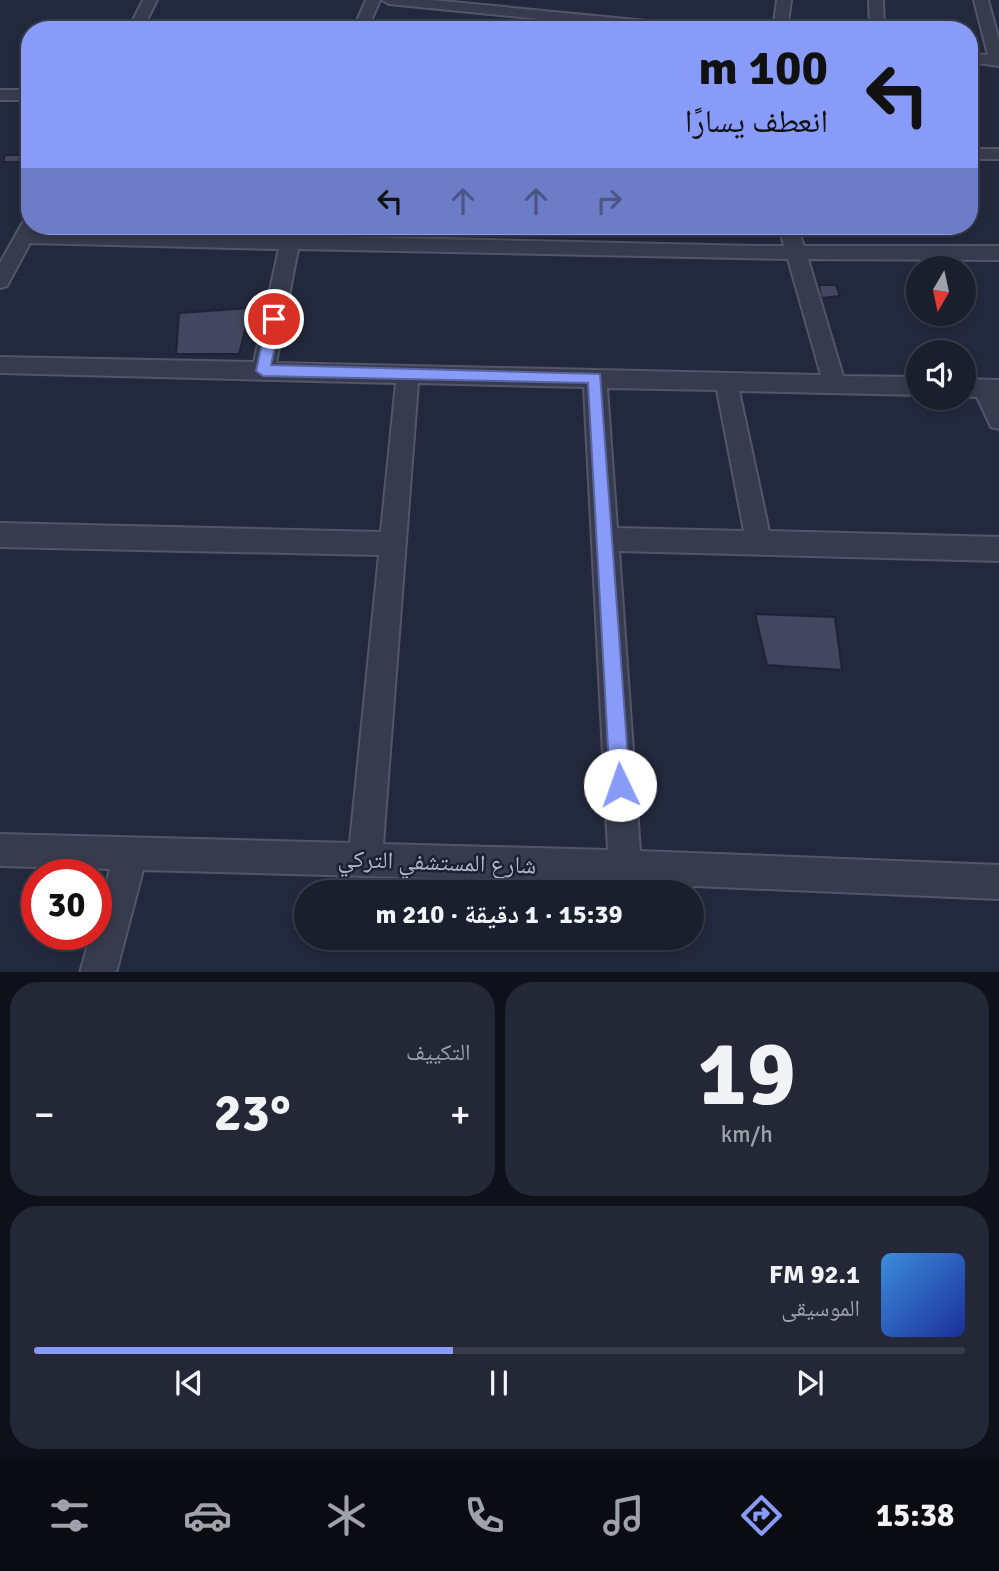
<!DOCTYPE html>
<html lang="ar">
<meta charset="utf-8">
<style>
:root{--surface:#1a1f2e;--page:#232736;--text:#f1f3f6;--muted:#9fa2aa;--line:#383d4a;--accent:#889bf8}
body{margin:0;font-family:Signika,"Noto Naskh Arabic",sans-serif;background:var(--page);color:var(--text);direction:rtl;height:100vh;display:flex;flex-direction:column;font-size:26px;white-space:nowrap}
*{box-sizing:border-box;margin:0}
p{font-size:23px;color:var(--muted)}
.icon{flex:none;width:38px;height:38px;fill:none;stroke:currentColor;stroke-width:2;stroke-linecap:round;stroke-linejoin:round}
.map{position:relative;height:972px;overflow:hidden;direction:ltr}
.panel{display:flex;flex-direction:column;gap:10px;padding:10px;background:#0e1119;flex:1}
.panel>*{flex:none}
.guide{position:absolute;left:21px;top:21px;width:957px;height:214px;border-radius:28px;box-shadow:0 4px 10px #0003,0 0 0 2px var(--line);direction:rtl;background:#889bf8;color:#111;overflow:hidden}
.needle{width:46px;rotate:189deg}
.fabs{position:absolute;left:906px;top:256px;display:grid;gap:14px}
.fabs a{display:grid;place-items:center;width:70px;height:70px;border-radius:50%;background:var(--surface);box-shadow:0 4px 10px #0003,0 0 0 2px var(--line);font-size:35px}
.speed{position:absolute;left:21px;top:859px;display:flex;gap:14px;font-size:35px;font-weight:700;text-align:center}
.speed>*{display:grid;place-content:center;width:91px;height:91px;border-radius:50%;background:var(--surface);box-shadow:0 4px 10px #0003,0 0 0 2px var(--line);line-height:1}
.speed .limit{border:10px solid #d22;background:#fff;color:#111}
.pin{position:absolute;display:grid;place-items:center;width:60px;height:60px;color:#fff;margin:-30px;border:4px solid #fff;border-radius:50%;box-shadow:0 2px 7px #0007}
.me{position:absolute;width:77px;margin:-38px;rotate:357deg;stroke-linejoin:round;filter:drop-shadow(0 0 5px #0008)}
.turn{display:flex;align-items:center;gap:24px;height:147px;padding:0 35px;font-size:32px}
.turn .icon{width:91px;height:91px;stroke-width:2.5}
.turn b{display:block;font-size:49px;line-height:60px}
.lanes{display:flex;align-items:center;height:66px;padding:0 35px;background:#0003;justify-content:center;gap:35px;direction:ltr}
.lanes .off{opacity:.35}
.big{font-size:52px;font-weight:800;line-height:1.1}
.panel .tile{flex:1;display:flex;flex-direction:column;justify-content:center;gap:10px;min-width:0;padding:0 24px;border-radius:28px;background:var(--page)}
.panel .dial{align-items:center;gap:0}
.dial b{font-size:91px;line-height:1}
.song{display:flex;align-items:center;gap:21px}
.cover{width:84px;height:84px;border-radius:10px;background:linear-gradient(135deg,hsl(210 70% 55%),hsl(230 70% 35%))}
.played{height:7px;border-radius:4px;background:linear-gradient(90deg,var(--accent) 45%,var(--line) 45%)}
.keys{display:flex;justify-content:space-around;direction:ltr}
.heat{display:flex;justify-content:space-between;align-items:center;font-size:38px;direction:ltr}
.panel .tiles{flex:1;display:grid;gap:10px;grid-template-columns:1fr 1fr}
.tile:last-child{grid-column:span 2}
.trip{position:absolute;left:294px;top:880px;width:410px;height:70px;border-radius:35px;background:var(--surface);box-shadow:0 4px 10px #0003,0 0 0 2px var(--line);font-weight:800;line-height:70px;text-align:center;direction:rtl}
.tabs{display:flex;height:112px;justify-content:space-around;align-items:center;background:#0a0c12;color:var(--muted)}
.tabs .icon{width:49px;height:49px}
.tabs .active{color:var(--accent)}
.tabs b{font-size:32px;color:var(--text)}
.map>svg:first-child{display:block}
.building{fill:#42475f;stroke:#1e2234;stroke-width:2}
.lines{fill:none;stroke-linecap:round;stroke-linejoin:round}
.street-casing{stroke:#525668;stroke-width:4}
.street{fill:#373b4d;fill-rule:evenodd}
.route{fill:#889bf8;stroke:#5865a1;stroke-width:2}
.labels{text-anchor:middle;stroke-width:5;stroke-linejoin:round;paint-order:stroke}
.near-street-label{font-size:24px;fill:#b3b6c8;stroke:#1c2032}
</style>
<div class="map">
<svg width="999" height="973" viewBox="0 0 999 973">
<rect width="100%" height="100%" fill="#23293d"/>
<g class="building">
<polygon points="5,155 26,155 22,162 3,162"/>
<polygon points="819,285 836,285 840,296 821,298"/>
<polygon points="251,308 239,354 176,354 179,313"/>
<polygon points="755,614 835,617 842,670 767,665"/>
</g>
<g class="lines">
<defs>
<g id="street">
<polygon points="143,0 157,0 142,30 128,30"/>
<polygon points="366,0 380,0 367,30 353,30"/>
<polygon points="382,0 432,0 698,26 705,30 651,30 389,4"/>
<polygon points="777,0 791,0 787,30 773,30"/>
<polygon points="869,0 883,0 884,30 870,30"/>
<polygon points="974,0 988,0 999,40 999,66 970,62 970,54 988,55"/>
<rect x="0" y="90" width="30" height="10"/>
<rect x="970" y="149" width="29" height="10"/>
<path d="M 30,220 L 30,226 L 39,226 L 37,231 L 282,236 L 284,226 L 302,226 L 301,236 L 755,246 L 784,246 L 779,226 L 797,226 L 804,246 L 999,246 L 999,260 L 808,259 L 843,376 L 919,377 L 919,395 L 739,391 L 769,531 L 999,537 L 999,561 L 619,551 L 640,851 L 999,865 L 999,899 L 625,883 L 143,870 L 116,973 L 80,973 L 91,934 L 96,934 L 96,918 L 110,869 L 0,866 L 0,834 L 350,843 L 379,555 L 0,547 L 0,523 L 381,532 L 396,383 L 0,373 L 0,357 L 254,362 L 279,249 L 30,243 L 7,286 L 0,288 L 0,263 L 23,222 ZM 298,249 L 788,259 L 821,375 L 276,363 ZM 418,383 L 584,387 L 608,850 L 383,844 ZM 607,388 L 717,390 L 744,531 L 617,528 Z"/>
<polygon points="964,379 999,380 999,429 991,427 977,397 964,397"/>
</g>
</defs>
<use href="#street" class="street-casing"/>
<use href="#street" class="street"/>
</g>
<polygon class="route" points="274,314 281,319 271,365 600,374 630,785 627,792 620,795 613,792 610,785 588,383 263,376 256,371 267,319"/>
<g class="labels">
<g class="near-street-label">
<text transform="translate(437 862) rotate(2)" y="8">شارع المستشفي التركي</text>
</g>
</g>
</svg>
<div class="fabs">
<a><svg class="needle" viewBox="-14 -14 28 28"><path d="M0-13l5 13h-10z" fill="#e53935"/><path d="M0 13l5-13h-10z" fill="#9fa2aa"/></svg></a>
<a><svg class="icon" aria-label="sound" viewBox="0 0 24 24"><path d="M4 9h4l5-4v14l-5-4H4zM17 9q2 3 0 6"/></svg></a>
</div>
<div class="speed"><div class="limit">30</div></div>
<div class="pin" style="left:274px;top:319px;background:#d93025"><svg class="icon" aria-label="arrive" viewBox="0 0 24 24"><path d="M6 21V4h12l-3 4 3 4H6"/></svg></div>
<svg class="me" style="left:620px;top:785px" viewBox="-20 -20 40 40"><circle r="19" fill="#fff"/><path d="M0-13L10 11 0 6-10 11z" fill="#889bf8"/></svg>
<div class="trip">15:39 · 1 دقيقة · 210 m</div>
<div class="guide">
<div class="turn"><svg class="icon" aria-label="left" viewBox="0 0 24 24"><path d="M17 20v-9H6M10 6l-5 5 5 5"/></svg><div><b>100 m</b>انعطف يسارًا</div></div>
<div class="lanes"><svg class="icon" aria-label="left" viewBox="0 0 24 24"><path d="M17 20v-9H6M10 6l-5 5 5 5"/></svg><svg class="icon off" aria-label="ahead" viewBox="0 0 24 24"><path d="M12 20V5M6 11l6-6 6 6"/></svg><svg class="icon off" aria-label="ahead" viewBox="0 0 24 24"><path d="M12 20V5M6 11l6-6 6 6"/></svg><svg class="icon off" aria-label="right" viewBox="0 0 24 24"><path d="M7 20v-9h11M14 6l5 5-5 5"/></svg></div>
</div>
</div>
<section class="panel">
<div class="tiles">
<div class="tile dial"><b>19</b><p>km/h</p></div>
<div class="tile"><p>التكييف</p>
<div class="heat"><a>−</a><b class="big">23°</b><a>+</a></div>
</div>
<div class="tile">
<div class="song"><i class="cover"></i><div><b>92.1 FM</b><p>الموسيقى</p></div></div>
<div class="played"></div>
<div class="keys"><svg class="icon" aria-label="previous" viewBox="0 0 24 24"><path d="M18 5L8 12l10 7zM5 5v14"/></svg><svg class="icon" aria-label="pause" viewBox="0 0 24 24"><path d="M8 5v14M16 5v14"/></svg><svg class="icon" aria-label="next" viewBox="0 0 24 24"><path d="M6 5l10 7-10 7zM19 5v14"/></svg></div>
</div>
</div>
</section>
<nav class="tabs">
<b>15:38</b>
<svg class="icon active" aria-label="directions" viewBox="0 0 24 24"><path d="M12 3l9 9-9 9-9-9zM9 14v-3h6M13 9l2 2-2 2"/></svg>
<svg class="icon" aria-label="music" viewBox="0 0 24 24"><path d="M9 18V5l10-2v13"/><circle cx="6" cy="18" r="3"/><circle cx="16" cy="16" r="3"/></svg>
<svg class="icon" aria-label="phone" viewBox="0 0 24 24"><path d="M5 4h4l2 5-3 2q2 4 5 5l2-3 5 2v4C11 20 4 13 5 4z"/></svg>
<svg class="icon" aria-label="climate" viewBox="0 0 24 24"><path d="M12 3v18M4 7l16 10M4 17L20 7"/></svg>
<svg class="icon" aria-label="car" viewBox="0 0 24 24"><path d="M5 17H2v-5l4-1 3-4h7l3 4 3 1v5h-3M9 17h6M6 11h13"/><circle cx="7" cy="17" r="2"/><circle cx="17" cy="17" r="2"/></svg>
<svg class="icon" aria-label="filters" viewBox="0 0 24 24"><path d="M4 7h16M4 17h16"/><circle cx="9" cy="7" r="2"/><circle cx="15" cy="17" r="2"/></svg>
</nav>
